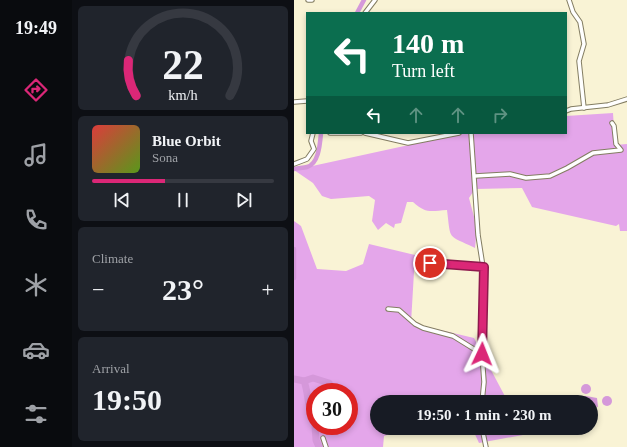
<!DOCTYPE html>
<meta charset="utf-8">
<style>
:root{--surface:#171b24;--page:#20242c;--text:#f1f3f6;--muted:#9ea1a6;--line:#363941;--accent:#db2777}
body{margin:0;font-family:"Times New Roman",serif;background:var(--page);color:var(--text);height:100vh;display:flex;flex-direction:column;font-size:15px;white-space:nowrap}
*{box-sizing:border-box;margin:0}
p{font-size:13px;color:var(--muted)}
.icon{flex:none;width:22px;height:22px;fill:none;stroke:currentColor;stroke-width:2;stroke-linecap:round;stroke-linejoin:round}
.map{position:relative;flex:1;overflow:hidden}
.drawer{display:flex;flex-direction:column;gap:6px;padding:6px;background:#0d0f14;width:222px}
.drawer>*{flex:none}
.top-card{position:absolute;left:12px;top:12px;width:261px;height:122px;border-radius:0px;box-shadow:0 2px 6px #0003;background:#0b6e4f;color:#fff;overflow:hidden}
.speed{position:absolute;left:12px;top:383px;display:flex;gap:8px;font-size:20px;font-weight:700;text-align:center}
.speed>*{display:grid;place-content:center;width:52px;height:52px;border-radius:50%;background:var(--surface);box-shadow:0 2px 6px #0003;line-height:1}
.speed .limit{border:6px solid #d22;background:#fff;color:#111}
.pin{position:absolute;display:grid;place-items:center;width:34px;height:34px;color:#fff;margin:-17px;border:2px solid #fff;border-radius:50%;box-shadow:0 1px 4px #0007}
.me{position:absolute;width:44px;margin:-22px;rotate:2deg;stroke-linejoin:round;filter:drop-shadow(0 0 3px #0008)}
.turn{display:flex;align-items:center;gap:14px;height:84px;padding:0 20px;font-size:18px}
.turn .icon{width:52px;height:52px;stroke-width:2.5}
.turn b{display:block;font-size:28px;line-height:34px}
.lanes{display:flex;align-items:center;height:38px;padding:0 20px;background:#0003;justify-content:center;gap:20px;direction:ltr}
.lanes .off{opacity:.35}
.big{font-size:30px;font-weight:600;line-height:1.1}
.drawer .tile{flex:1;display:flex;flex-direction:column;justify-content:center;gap:6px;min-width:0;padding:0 14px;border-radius:6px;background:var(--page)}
.drawer .dial{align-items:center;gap:0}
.dial svg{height:104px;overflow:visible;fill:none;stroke:var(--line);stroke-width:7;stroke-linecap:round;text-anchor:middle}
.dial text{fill:var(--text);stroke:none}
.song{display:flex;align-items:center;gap:12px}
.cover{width:48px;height:48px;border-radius:6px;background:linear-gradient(135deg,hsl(0 70% 55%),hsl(90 70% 35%))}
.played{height:4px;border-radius:2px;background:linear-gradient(90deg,var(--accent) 40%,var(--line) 40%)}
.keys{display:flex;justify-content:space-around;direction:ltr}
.heat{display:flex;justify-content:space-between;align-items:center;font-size:22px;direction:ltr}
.trip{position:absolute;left:76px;top:395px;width:228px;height:40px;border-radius:20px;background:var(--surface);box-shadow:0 2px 6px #0003;font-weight:600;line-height:40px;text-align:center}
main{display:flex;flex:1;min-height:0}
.dock{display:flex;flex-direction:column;width:72px;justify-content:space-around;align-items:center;background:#090b0e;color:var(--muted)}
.dock .icon{width:28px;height:28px}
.dock .active{color:var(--accent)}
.dock b{font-size:18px;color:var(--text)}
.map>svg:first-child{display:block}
.forest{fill:#e4a6ea;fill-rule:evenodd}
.water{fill:#d598da}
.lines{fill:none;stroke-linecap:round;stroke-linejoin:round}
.canal{stroke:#d598da;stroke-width:4.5}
.river{stroke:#d598da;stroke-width:7}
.street-casing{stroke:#837d62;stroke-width:5.5}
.street{stroke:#fff;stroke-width:3.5}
.route-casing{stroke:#8e194d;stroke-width:10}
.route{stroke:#db2777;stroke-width:7}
</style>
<main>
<nav class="dock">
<b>19:49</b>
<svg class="icon active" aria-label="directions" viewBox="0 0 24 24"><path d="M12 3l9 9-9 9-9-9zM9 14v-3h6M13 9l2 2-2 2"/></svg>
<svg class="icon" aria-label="music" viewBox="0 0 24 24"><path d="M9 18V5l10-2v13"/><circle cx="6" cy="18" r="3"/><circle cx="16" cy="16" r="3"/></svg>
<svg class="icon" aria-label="phone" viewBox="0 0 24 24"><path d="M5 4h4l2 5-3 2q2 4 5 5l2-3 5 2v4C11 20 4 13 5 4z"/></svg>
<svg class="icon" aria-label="climate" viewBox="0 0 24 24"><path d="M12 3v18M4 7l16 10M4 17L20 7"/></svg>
<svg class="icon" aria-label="car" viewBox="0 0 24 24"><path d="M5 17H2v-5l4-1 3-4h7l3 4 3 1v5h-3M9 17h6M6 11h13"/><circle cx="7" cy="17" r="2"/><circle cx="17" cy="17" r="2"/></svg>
<svg class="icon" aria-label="filters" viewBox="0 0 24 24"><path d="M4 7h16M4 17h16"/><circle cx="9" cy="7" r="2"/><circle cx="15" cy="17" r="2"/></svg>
</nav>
<section class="drawer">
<div class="tile dial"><svg viewBox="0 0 100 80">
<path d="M14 69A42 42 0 1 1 86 69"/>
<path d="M14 69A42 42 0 0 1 8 42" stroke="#db2777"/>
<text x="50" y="56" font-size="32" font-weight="700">22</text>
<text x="50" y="72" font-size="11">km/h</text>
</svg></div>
<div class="tile">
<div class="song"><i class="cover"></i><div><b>Blue Orbit</b><p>Sona</p></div></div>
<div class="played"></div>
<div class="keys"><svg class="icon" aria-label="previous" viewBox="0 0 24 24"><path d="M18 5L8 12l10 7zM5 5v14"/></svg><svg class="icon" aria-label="pause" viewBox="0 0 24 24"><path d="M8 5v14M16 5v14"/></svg><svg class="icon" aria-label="next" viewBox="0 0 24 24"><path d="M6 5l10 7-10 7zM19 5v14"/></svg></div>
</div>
<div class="tile"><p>Climate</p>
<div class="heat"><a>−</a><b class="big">23°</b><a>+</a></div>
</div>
<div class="tile"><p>Arrival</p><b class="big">19:50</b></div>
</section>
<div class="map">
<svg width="333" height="447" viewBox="0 0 333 447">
<rect width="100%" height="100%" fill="#f9f3d5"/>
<g class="forest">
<path d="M 319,113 L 321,145 L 333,144 L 333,231 L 326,231 L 325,224 L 322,226 L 238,207 L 228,188 L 181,189 L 175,198 L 183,228 L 181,248 C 153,234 157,242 153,210 C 137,211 132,214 119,202 L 113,202 L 107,223 L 101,224 L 100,228 L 92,223 L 84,230 L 78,221 L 81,200 L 75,196 L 37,199 L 28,196 L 19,183 L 0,170 L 170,133 L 272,133 L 272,116 Z"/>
<path d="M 0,221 L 7,226 L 23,269 L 52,271 L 69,264 L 75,244 L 121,255 L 117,323 L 180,338 L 214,402 L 83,402 L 83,428 L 115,428 L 90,436 L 89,447 L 0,447 ZM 21,392 L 55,392 L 55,426 L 21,426 Z"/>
<polygon points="178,428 226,428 229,435 185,443"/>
</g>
<g class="water">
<circle cx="292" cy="389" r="5"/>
<polygon points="292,396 303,398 304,407 297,406 297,402 287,402 287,397"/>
<circle cx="313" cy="401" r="5"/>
</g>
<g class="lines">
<g class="canal">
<polyline points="63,13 70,0"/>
<path d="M 0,169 C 4,168 9,168 13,167 C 25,164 26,143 27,133"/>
<polyline points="0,249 0,278"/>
</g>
<g class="river">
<path d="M 0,379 L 10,381 C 15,394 13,410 21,422"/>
<polyline points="10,381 19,378 35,383"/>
<polyline points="21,426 22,440 25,447"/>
</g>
<defs>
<g id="street">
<polyline points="14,0 18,0"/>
<polyline points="275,0 279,12 286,22 290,44 285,61 290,108"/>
<polyline points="71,13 81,0"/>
<polyline points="0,102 13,101"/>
<polyline points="272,111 277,109 314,105 333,99"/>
<polyline points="36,133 67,133"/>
<polyline points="71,133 114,143 165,133"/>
<polyline points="177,133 184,235 189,267 188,354 190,382 188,402"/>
<polyline points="0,164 13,159 20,149 17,141 19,133"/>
<polyline points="181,176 216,174 232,178 256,176 273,168 299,153 327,150 322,144 320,126 318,123"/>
<polyline points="136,263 189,267"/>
<polyline points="94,309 105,310 121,324 129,328 159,336 188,354"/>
<polyline points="188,428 192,447"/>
<polyline points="29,438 32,447"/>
</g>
</defs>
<use href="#street" class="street-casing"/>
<use href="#street" class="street"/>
</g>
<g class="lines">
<defs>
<polyline id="route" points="136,263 190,267 188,354"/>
</defs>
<use href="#route" class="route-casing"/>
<use href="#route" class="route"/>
</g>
</svg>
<div class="speed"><div class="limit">30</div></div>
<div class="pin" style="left:136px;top:263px;background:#d93025"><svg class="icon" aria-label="arrive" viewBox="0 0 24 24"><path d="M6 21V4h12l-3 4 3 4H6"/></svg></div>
<svg class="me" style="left:188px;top:354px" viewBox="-20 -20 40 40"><path d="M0-17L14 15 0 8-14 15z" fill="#db2777" stroke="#fff" stroke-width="4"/></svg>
<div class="trip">19:50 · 1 min · 230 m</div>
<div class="top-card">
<div class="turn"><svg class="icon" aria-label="left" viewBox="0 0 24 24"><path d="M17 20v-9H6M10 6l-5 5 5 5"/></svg><div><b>140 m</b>Turn left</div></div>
<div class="lanes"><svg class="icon" aria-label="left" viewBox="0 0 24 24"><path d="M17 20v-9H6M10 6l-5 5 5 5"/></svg><svg class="icon off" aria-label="ahead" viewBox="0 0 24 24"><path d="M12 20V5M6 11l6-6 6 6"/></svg><svg class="icon off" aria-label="ahead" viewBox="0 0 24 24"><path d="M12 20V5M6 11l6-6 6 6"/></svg><svg class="icon off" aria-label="right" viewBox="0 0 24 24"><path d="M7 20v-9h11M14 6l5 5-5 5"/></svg></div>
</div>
</div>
</main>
